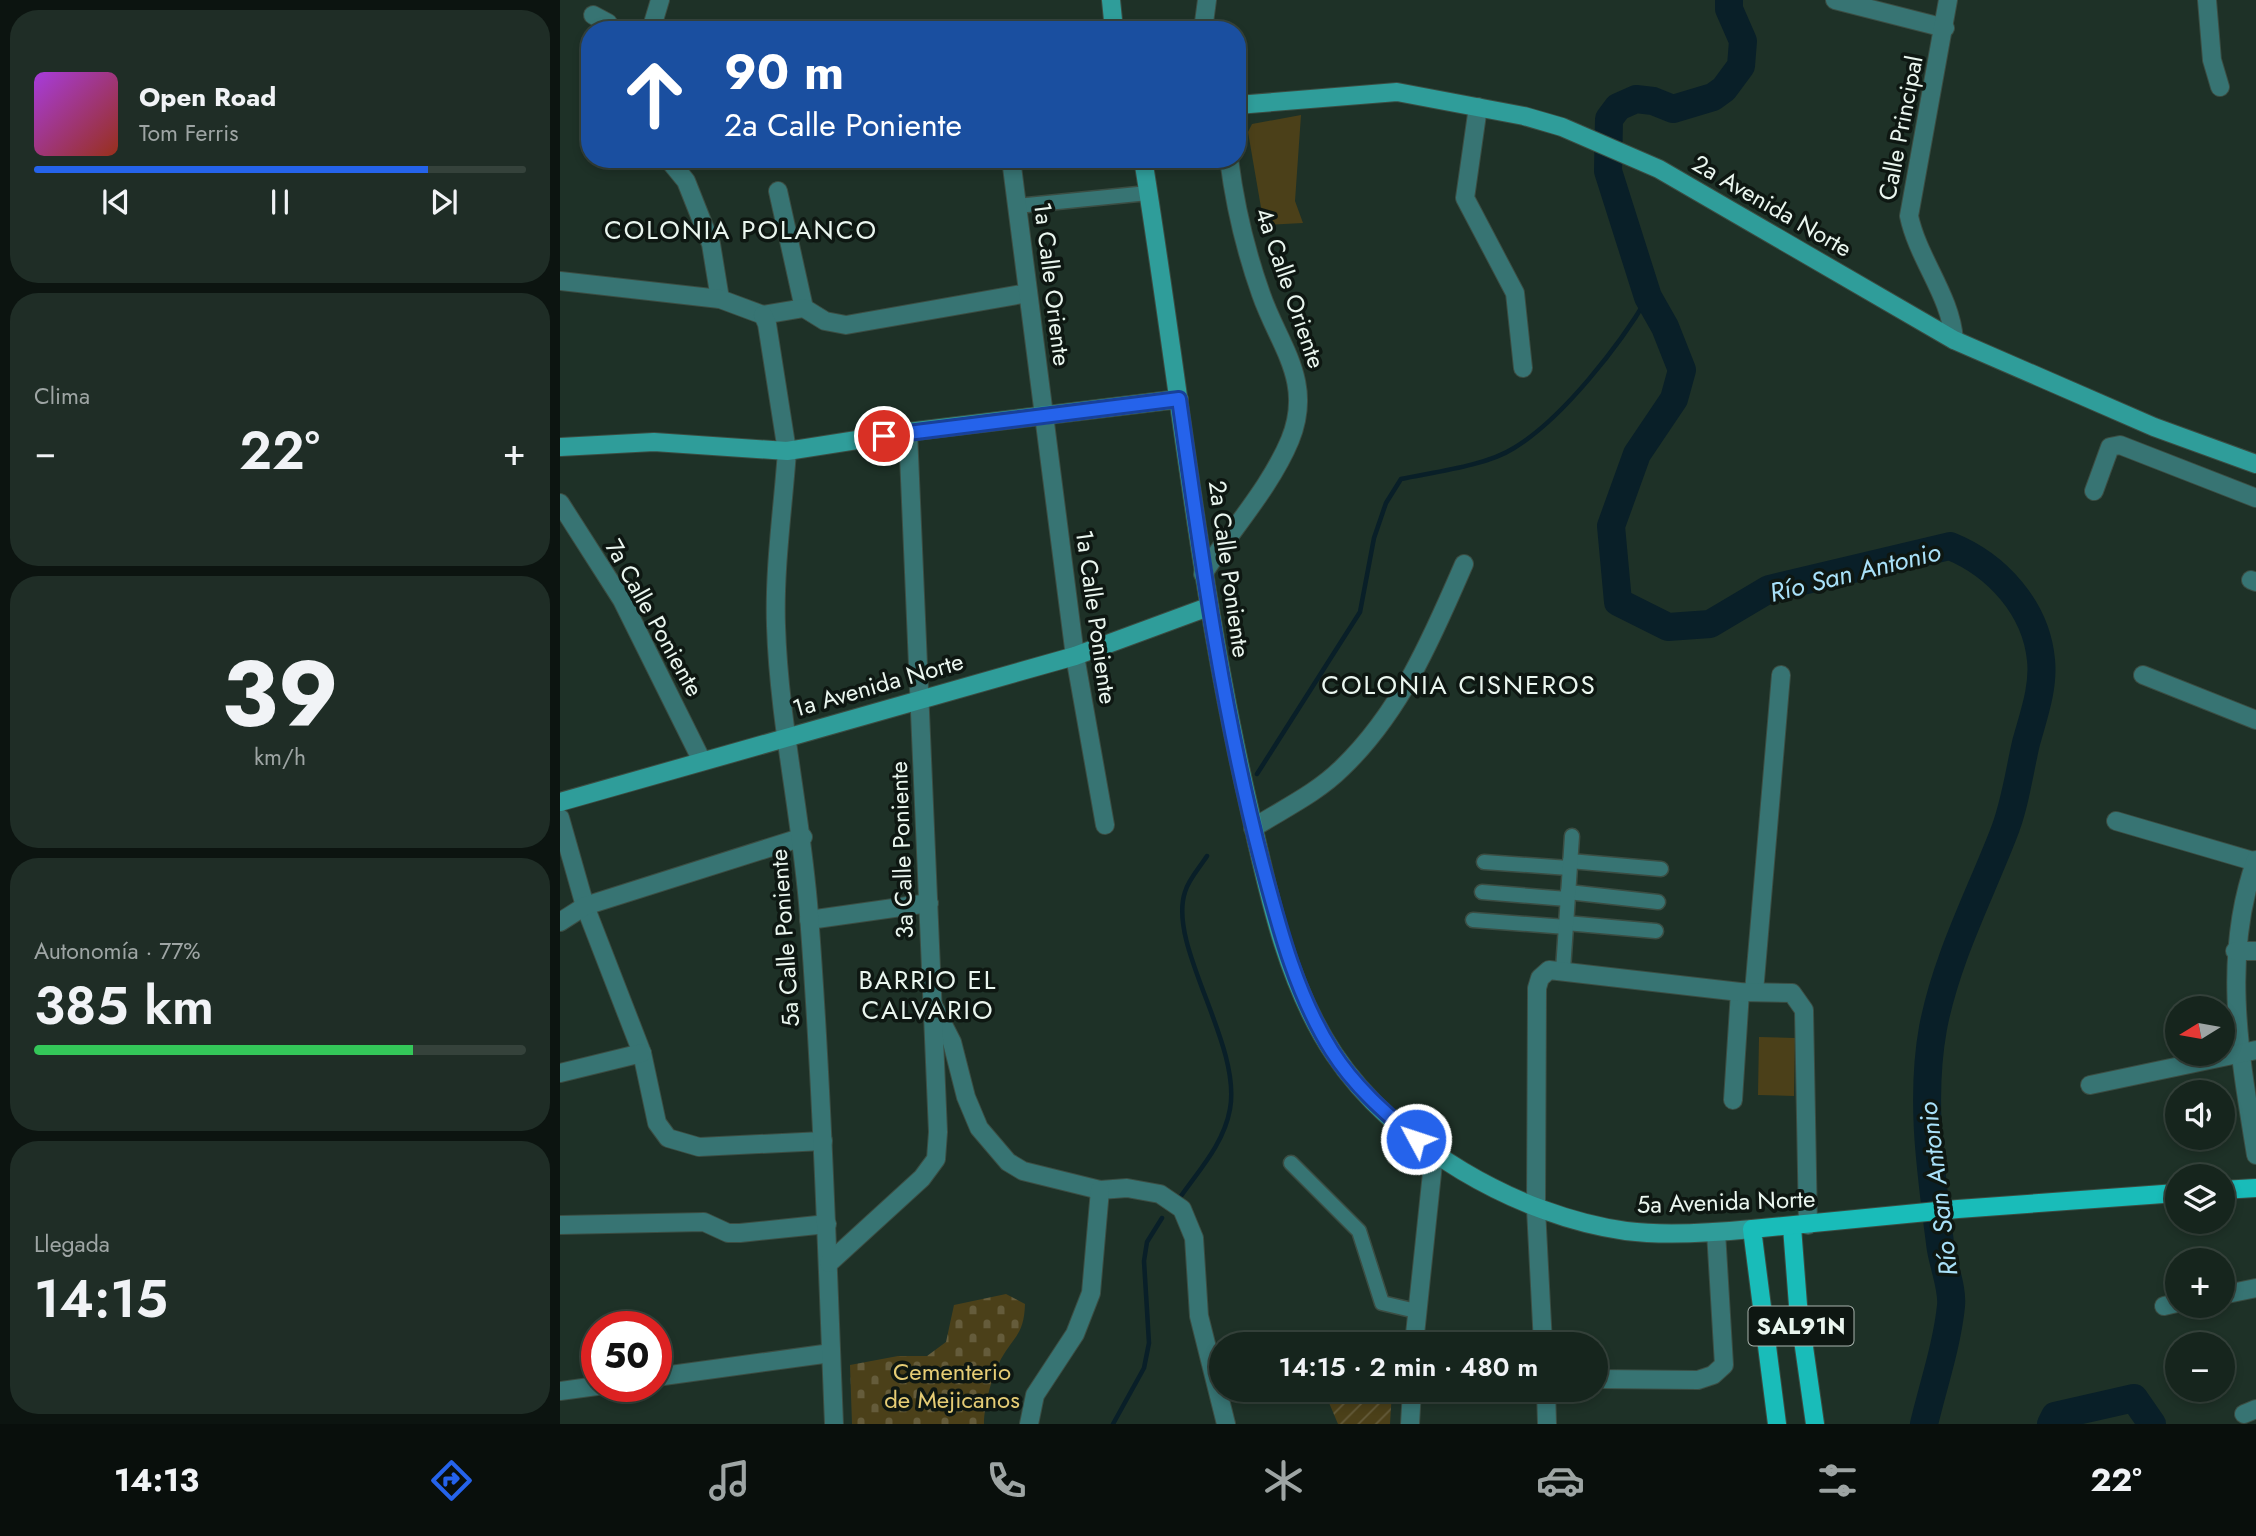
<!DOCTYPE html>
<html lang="es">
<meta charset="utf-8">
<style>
:root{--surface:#16251d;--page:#1f2d26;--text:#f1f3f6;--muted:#9ea5a4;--line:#35423b;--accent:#2563eb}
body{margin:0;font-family:Jost,sans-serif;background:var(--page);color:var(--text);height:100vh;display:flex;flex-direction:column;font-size:26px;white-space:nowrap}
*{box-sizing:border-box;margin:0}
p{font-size:23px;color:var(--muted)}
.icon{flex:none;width:38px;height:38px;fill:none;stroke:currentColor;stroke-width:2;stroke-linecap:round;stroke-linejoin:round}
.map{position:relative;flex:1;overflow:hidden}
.drawer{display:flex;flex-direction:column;gap:10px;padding:10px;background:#0c1410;width:560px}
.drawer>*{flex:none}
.hud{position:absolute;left:21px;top:21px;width:665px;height:147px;border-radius:28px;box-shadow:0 4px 10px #0003,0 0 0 2px var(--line);background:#1a4fa0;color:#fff;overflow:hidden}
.needle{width:46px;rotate:259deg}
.fabs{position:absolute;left:1605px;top:996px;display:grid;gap:14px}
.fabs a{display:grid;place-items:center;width:70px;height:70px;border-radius:50%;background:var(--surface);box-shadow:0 4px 10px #0003,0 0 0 2px var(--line);font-size:35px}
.speed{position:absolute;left:21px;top:1311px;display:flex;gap:14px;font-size:35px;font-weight:700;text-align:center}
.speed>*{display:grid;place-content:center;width:91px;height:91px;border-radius:50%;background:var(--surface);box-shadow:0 4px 10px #0003,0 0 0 2px var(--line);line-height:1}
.speed .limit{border:10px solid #d22;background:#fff;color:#111}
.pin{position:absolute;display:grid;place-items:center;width:60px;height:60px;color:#fff;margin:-30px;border:4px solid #fff;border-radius:50%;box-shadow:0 2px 7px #0007}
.me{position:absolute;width:77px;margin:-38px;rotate:310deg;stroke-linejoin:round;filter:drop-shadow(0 0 5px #0008)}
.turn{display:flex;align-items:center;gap:24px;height:147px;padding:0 28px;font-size:32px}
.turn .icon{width:91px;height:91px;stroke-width:2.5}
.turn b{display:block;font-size:49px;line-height:60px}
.big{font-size:52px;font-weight:600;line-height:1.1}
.drawer .widget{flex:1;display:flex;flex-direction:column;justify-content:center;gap:10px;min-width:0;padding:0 24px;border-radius:28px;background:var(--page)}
.drawer .dial{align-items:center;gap:0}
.dial b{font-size:91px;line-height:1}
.song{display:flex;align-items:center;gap:21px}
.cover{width:84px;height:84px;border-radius:10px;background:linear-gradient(135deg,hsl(280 70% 55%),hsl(10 70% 35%))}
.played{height:7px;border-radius:4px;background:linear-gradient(90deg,var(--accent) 80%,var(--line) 80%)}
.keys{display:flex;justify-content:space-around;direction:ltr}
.heat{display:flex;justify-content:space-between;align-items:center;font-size:38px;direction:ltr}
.charge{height:10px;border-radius:5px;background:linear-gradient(90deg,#34c759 77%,var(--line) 0)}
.trip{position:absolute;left:649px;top:1332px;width:399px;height:70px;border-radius:35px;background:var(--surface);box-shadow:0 4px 10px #0003,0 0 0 2px var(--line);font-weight:600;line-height:70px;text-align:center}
.tab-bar{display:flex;height:112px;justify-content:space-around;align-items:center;background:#090f0c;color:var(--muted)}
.tab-bar .icon{width:49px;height:49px}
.tab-bar .on{color:var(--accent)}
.tab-bar b{font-size:32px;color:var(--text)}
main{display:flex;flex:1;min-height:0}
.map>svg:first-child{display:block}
.grass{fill:#4b4019}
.cemetery{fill:url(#cemetery-stones)}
.garden{fill:url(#garden-furrows)}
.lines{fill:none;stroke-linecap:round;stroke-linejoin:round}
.stream{stroke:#091f28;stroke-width:4.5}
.river{stroke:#091f28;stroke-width:28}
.pedestrian-casing{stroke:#3b4d43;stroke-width:17}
.minor-casing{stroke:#3b4d43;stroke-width:20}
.tertiary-casing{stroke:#3b4d43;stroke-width:20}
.secondary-casing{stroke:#3b4d43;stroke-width:20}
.primary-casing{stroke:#3b4d43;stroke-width:20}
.pedestrian{stroke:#377473;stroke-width:14}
.minor{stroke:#377473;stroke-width:18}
.tertiary{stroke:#377473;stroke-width:18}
.secondary{stroke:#2f9d9a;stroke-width:18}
.primary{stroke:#19bcb9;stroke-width:18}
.route-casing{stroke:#184099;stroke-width:18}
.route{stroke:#2563eb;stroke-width:12}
.labels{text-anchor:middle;stroke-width:7;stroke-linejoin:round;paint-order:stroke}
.shield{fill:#0e1712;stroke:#a8b3ad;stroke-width:2}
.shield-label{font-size:23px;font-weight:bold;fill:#eaf6ef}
.street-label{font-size:24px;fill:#eaf6ef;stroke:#0e1712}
.park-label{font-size:24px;fill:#e5cc75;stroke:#0e1712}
.neighbourhood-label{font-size:26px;letter-spacing:2px;fill:#eaf6ef;stroke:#0e1712}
.water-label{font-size:26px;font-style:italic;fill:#a9e1f9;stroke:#0e1712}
</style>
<main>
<section class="drawer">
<div class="widget">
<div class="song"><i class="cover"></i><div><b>Open Road</b><p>Tom Ferris</p></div></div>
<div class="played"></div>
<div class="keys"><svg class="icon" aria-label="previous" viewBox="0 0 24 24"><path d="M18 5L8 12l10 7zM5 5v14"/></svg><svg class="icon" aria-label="pause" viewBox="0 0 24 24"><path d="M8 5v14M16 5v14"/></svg><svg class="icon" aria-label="next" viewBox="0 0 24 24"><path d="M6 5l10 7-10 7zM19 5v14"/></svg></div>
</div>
<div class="widget"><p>Clima</p>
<div class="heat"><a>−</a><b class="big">22°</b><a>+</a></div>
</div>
<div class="widget dial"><b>39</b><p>km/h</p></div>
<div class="widget"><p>Autonomía · 77%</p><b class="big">385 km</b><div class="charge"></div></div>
<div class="widget"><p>Llegada</p><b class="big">14:15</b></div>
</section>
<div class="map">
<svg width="1696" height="1424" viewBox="0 0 1696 1424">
<defs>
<pattern id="cemetery-stones" width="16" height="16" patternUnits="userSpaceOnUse" patternTransform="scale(1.75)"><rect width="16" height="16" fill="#4b4019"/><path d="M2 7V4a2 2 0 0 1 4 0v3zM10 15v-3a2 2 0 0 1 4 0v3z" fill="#655c3b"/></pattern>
<pattern id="garden-furrows" width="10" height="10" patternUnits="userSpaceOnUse" patternTransform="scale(1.75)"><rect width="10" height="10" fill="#4b4019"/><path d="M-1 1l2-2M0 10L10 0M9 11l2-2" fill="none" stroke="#655c3b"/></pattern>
</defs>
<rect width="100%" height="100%" fill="#1e3127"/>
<g class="grass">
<polygon points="741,115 735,201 743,223 704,225 688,132 692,124"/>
<polygon points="1199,1037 1235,1038 1234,1096 1198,1095"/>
</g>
<path class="cemetery" d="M 446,1294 L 465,1304 C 464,1334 455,1335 441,1359 C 432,1376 424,1405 424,1424 L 292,1424 L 290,1365 L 338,1356 L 367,1356 L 386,1342 L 394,1305 Z"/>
<polygon class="garden" points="779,1390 832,1390 830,1424 778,1424 767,1398 780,1393"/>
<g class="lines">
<g class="stream">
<path d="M 697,774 L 800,612 L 814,538 L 826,503 L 841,479 C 874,472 926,466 954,448 C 1002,419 1060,345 1088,297"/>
<path d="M 621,1196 C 640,1169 664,1143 670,1109 C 682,1044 607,946 625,892 C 628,880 640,867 647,856"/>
<polyline points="553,1424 584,1368 589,1343 584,1261 587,1242 602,1218"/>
</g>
<g class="river">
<path d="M 1169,0 L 1169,9 L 1183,41 L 1181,66 L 1164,89 L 1153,97 L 1113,109 L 1093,101 L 1076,99 L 1058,107 L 1049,119 L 1048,171 L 1088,297 L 1105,327 L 1122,370 L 1114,399 L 1077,454 L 1051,526 L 1058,602 L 1108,627 L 1150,624 L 1209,589 L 1390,546 C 1437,565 1476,608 1481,660 C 1484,688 1473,717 1466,743 C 1459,773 1455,806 1443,835 C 1418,899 1386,960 1373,1028 C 1360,1100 1371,1172 1380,1243 C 1382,1263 1393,1287 1391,1306 C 1387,1345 1373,1386 1364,1424"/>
<polyline points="1491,1424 1495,1416 1574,1398 1592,1424"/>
</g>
<defs>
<g id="pedestrian">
<polyline points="457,206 588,193"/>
<polyline points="1010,861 1101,869"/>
<polyline points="924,862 1009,868"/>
<polyline points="922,892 1007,899"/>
<polyline points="1008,892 1098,902"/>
<polyline points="913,920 1006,927"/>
<polyline points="1006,923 1096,931"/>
<polyline points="1003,970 1012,836"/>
<polyline points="731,1163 799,1231 822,1303 856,1311"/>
</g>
<g id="minor">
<polyline points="1275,0 1385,28"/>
<path d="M 1388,0 L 1349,216 C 1358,259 1391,296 1394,340"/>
<polyline points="1647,0 1652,60 1660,87"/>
<polyline points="33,15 48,23 51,30"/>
<polyline points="91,30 100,0"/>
<polyline points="643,30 647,0"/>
<polyline points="918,107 905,198 955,293 963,368"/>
<polyline points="108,159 126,181 151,244 160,299"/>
<polyline points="218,191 244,308"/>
<polyline points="0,281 160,299 203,315"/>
<polyline points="203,315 244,308 265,321 286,325 468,293"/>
<polyline points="203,315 207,324 227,451"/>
<polyline points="1534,491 1550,447 1560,445 1696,498"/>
<polyline points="0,503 62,600 141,759"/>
<path d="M 643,574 C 671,530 710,488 730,440 C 754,381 719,346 701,294 C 685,249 675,206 669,159"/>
<polyline points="1691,580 1696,582"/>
<polyline points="515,656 545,825"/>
<polyline points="1583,675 1696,720"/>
<polyline points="0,818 25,906 82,1053 97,1123 108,1138 139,1147 263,1141"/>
<polyline points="1556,821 1696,862"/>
<path d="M 693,828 C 723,809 757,793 782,768 C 841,711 872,638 904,564"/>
<path d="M 1696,860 C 1661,956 1680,1057 1696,1155"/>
<polyline points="249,920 369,903"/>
<polyline points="0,922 25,906 243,837"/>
<polyline points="1675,951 1696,951"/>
<polyline points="1194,992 1221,675"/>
<polyline points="373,1005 392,1042 406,1097 419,1128 448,1162 463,1171 540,1190 567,1188 600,1194 622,1209 634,1238 639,1316 666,1424"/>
<polyline points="0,1073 82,1053"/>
<polyline points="1530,1085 1696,1050"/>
<polyline points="1173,1100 1180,992"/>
<polyline points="0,1225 144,1222 168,1233 180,1233 267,1224"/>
<polyline points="1662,1295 1696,1288"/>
<polyline points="1604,1306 1617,1303"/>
<polyline points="854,1344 874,1154"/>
<polyline points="983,1344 976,1209 977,988 980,978 989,970 1180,992 1232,993 1244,1010 1248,1225"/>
<polyline points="96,1377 271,1353"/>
<polyline points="1036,1379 1138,1380 1153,1375 1164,1365 1156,1232"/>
<polyline points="986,1390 987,1424"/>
<polyline points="0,1391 37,1386"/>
<polyline points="1684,1414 1696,1409"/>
<polyline points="469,1424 475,1395 515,1334 531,1293 540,1190"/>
<polyline points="850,1424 852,1390"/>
</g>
<g id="tertiary">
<polyline points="451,159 515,656"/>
<path d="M 227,451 C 223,509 214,568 216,626 C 219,723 242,818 249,915 C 262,1085 267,1254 274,1424"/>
<polyline points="269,1263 362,1178 376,1159 378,1132 348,432"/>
</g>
<g id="secondary">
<polyline points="551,0 554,30"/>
<polyline points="677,105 837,92 964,116 1002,127 1099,169 1394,340 1594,427 1696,464"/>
<path d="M 583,159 C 618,374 639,591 688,803 C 707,887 725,981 774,1054 C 835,1145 958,1216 1066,1231 C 1106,1236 1151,1233 1192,1229"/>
<polyline points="0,447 94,442 227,451 348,432 619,399"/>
<polyline points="0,802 515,656 648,607"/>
</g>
<g id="primary">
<polyline points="1662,1190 1696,1188"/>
<polyline points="1232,1227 1238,1305 1255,1424"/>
<polyline points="1217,1424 1192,1229 1398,1209 1617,1193"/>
</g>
</defs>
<use href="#pedestrian" class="pedestrian-casing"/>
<use href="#minor" class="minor-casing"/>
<use href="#tertiary" class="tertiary-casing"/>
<use href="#secondary" class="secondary-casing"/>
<use href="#primary" class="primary-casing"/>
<use href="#pedestrian" class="pedestrian"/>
<use href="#minor" class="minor"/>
<use href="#tertiary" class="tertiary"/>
<use href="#secondary" class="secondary"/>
<use href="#primary" class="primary"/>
</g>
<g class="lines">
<defs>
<path id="route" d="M 324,436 L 619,399 C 641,555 662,710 702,863 C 719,927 736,994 772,1051 C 794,1086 825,1113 856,1139"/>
</defs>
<use href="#route" class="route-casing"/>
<use href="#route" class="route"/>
</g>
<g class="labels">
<rect class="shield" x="1188.5" y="1306.5" width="105" height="39" rx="5"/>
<g class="shield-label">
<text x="1241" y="1334">SAL91N</text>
</g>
<g class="street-label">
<text transform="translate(1341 128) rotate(-79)" y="8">Calle Principal</text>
<text transform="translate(1212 206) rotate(30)" y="8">2a Avenida Norte</text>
<text transform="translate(492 284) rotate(83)" y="8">1a Calle Oriente</text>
<text transform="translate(730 288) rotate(71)" y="8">4a Calle Oriente</text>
<text transform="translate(669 569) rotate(82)" y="8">2a Calle Poniente</text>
<text transform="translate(536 617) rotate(82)" y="8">1a Calle Poniente</text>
<text transform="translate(94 618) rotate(61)" y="8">7a Calle Poniente</text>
<text transform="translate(318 685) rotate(-16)" y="8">1a Avenida Norte</text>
<text transform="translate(342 850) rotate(-92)" y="8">3a Calle Poniente</text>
<text transform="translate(225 938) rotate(-94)" y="8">5a Calle Poniente</text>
<text transform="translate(1166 1202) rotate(-2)" y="8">5a Avenida Norte</text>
</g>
<g class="park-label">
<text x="392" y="1380">Cementerio<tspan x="392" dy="28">de Mejicanos</tspan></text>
</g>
<g class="neighbourhood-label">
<text x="181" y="239">COLONIA POLANCO</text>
<text x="899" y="694">COLONIA CISNEROS</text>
<text x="368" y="989">BARRIO EL<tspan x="368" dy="30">CALVARIO</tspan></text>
</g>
<g class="water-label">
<text transform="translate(1295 572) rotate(-14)" y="9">Río San Antonio</text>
<text transform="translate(1378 1189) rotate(-97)" y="9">Río San Antonio</text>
</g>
</g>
</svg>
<div class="fabs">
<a><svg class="needle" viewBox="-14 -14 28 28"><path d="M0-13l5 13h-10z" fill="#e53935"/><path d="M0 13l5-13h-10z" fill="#9ea5a4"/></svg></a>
<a><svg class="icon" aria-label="sound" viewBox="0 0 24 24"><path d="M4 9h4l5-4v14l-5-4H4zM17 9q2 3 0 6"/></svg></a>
<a><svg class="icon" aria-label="layers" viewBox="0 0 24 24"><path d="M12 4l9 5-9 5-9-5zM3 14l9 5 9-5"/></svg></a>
<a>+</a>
<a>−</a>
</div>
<div class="speed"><div class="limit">50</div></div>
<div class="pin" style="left:324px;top:436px;background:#d93025"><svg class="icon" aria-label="arrive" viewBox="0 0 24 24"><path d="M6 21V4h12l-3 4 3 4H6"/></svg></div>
<svg class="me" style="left:856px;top:1139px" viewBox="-20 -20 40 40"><circle r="17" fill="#2563eb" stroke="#fff" stroke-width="3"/><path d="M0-11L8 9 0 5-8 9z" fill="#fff"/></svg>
<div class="trip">14:15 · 2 min · 480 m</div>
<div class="hud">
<div class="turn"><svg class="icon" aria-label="ahead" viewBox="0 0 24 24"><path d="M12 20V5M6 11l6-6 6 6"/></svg><div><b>90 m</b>2a Calle Poniente</div></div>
</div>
</div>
</main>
<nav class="tab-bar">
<b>14:13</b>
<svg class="icon on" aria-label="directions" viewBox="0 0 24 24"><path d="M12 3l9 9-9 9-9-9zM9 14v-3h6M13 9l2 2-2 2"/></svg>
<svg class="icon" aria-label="music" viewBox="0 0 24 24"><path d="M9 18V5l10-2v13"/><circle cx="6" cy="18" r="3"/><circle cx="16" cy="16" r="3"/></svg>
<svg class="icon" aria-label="phone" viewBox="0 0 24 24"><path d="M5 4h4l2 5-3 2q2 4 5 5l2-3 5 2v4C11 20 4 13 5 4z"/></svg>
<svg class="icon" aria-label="climate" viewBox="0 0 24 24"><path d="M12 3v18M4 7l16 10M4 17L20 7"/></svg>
<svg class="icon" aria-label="car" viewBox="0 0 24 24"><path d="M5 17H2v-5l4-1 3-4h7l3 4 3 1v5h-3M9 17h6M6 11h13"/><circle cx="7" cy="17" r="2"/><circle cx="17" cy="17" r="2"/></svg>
<svg class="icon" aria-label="filters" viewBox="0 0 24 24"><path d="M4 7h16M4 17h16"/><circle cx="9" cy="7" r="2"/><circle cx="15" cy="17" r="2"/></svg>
<b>22°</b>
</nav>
